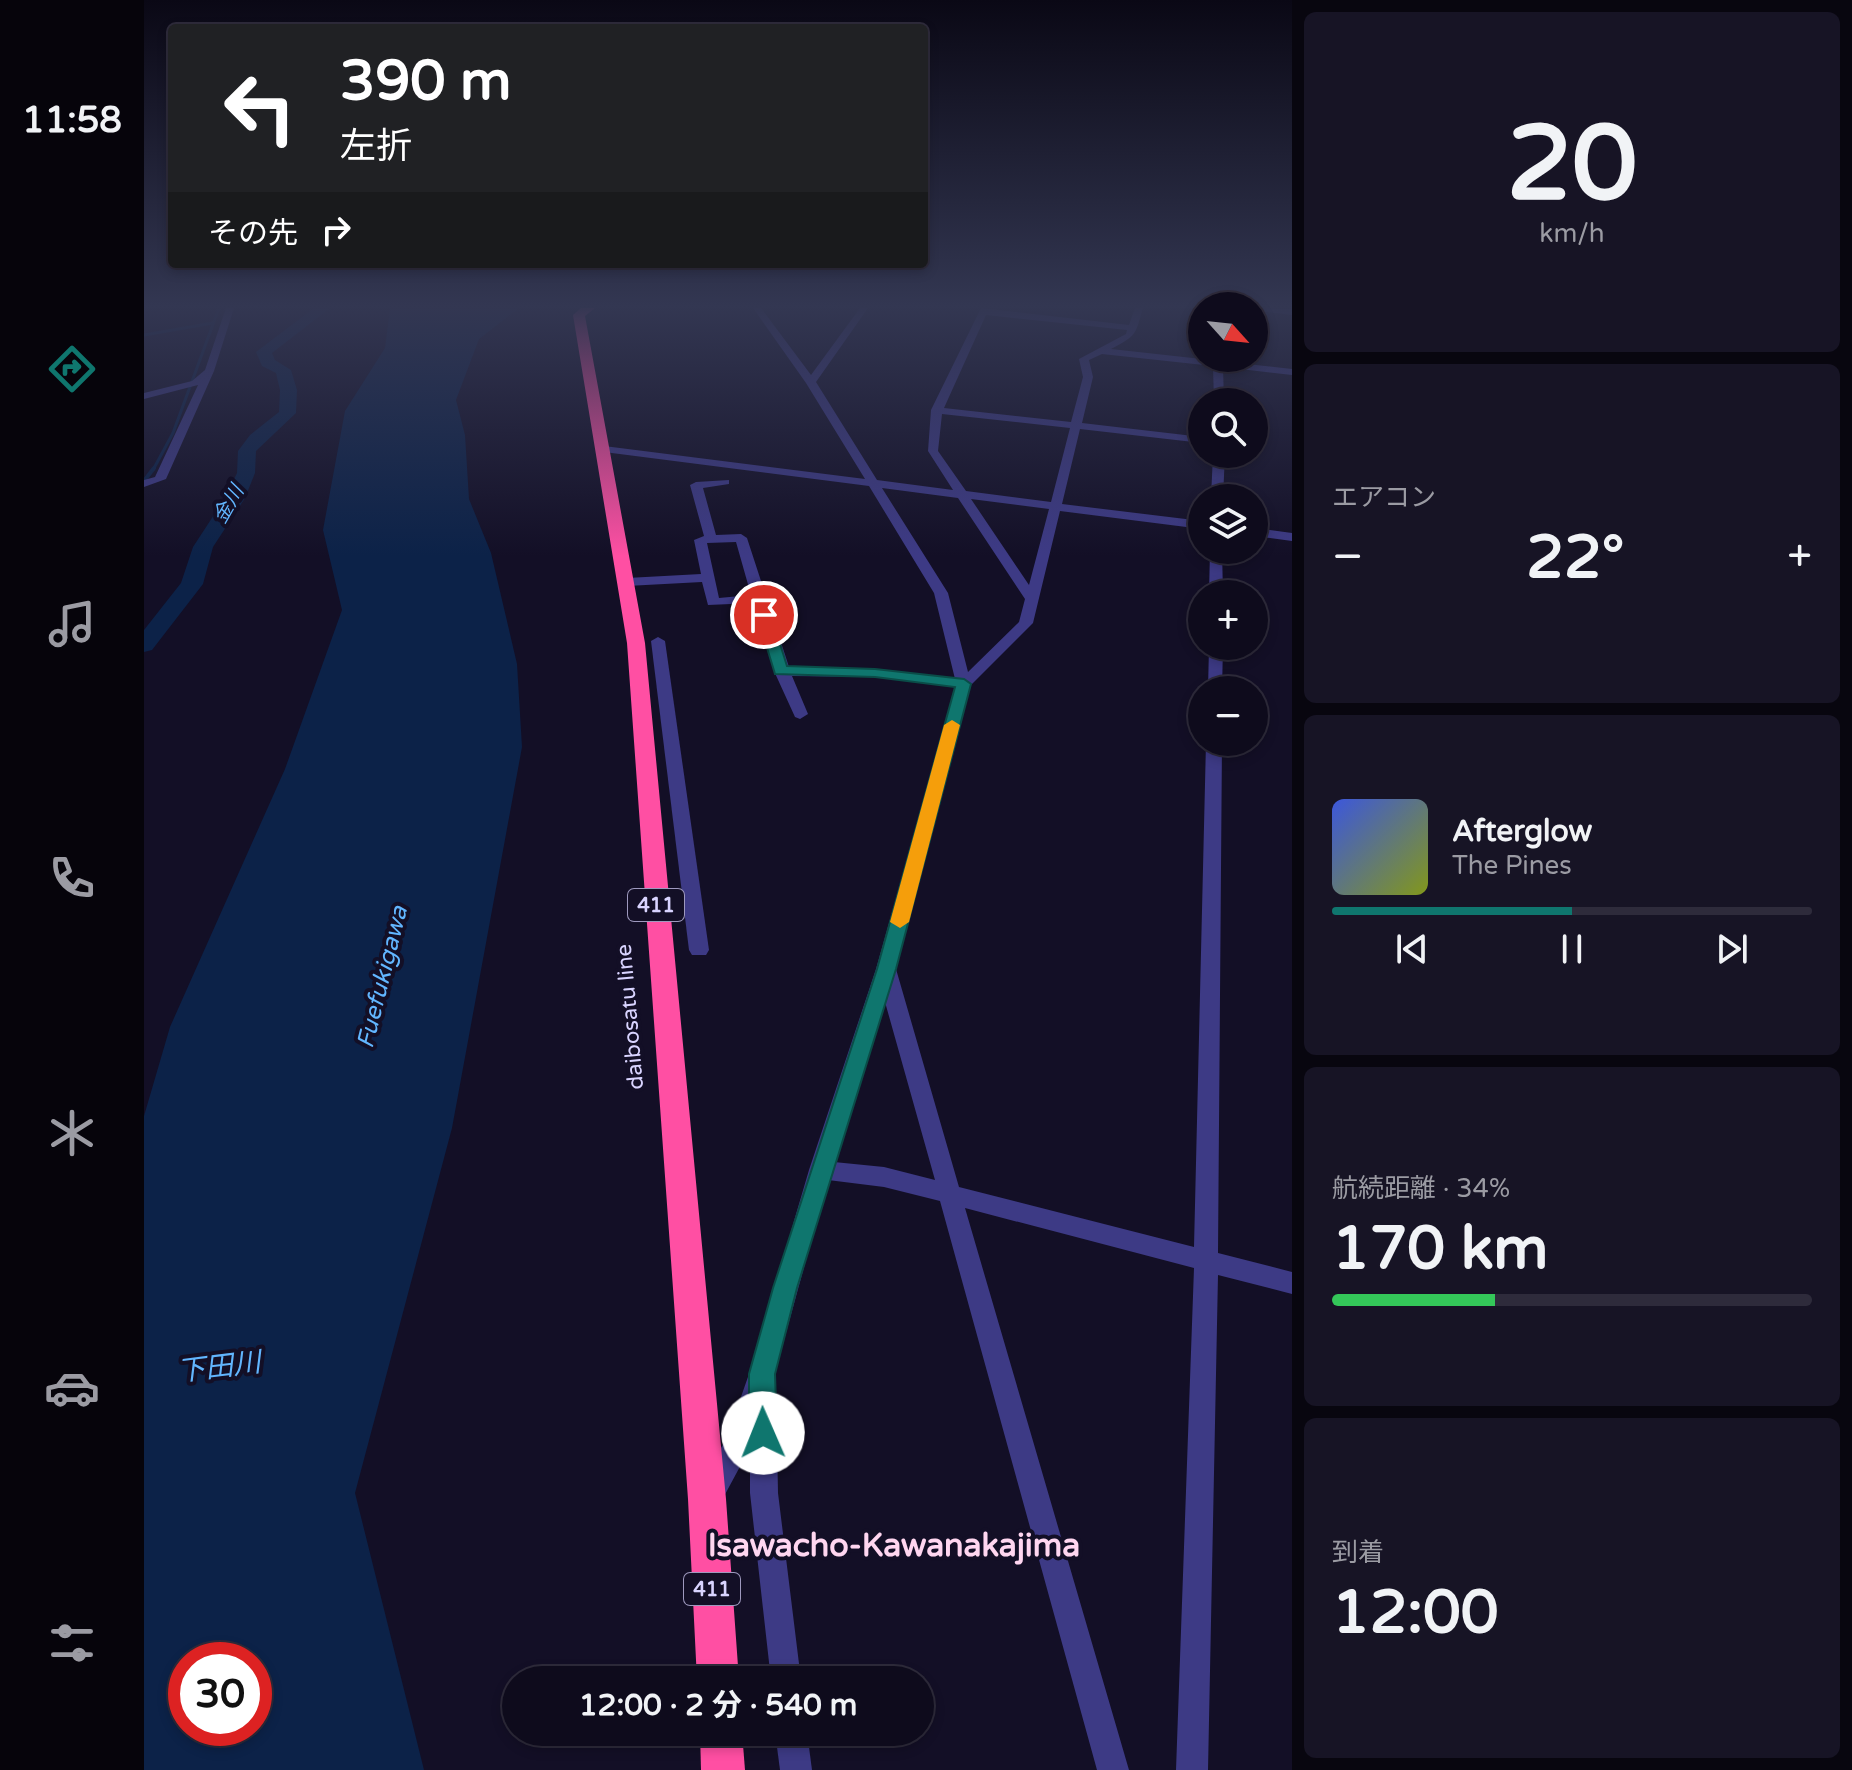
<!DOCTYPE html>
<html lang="ja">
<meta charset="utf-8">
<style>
:root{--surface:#0e0b1c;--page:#171425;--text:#f1f3f6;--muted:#9b9ba3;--line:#2e2b3b;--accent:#0f766e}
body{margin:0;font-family:"Varela Round","Noto Sans JP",sans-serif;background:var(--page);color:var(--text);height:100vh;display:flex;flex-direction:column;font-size:30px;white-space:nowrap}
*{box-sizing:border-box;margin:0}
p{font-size:26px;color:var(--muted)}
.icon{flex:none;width:44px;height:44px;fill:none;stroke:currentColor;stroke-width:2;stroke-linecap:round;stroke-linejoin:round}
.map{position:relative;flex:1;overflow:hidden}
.details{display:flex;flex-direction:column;gap:12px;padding:12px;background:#08060f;width:560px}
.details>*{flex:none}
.top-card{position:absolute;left:24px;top:24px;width:760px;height:244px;border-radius:8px;box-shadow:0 4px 12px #0003,0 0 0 2px var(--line);background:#202124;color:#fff;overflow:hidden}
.needle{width:52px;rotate:117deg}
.controls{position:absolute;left:1044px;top:292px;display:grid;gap:16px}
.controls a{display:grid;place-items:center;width:80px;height:80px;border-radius:50%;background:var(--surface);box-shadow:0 4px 12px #0003,0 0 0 2px var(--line);font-size:40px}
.speed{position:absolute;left:24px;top:1642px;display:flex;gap:16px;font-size:40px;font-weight:700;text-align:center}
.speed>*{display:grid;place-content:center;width:104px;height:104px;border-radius:50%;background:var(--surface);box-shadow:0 4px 12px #0003,0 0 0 2px var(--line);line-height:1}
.speed .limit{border:12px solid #d22;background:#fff;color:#111}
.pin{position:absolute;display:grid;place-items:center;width:68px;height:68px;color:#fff;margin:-34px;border:4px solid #fff;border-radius:50%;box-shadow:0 2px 8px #0007}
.me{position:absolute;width:88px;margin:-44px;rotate:359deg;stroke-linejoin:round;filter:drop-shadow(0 0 6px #0008)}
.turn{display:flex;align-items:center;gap:28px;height:168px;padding:0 40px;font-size:36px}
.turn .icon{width:104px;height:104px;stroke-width:2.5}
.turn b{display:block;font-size:56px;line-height:68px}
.then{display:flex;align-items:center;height:76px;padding:0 40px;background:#0003;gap:16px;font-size:30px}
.big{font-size:60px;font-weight:700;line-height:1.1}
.details .widget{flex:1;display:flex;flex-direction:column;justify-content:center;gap:12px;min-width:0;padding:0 28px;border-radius:12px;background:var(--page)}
.details .dial{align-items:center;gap:0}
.dial b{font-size:104px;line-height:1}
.song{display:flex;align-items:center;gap:24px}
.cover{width:96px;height:96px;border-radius:12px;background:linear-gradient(135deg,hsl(230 70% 55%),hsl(70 70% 35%))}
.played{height:8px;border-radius:4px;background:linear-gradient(90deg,var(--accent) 50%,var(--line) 50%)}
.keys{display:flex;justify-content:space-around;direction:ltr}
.heat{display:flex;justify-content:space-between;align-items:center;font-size:44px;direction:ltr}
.charge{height:12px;border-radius:6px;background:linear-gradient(90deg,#34c759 34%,var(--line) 0)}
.trip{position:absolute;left:358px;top:1666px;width:432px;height:80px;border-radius:40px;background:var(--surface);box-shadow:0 4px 12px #0003,0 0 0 2px var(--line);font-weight:700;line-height:80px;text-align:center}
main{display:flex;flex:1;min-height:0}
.menu{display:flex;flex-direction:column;width:144px;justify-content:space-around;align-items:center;background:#06040b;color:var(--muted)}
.menu .icon{width:56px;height:56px}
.menu .on{color:var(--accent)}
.menu b{font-size:36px;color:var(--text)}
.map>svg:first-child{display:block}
.water{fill:#0c2248;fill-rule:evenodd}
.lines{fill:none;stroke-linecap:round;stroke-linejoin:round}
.stream-far1{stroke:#0c2248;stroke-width:3}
.stream{stroke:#0c2248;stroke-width:4}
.river{fill:#0c2248;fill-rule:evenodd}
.minor{fill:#3d3a85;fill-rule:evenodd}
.highway{fill:#ff4fa3;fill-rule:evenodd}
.route{fill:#0f766e;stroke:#0a4d48;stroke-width:2}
.slow{fill:#f59e0b}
.labels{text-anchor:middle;stroke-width:8;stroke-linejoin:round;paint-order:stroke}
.far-water-label{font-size:20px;font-style:italic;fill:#62b6ff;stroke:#130f26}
.shield{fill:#130f26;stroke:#9e99be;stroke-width:2}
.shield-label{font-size:20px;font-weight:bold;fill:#d9d4ff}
.street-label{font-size:22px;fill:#d9d4ff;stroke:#130f26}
.water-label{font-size:24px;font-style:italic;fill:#62b6ff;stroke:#130f26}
.near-water-label{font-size:28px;font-style:italic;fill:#62b6ff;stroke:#130f26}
.near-quarter-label{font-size:32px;font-weight:bold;fill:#ffd6f0;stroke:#130f26}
</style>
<main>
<nav class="menu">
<b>11:58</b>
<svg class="icon on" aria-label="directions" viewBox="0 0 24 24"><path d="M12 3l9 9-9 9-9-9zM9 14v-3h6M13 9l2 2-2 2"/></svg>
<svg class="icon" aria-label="music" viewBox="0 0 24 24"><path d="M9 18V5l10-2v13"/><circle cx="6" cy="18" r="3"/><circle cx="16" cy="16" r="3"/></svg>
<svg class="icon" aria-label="phone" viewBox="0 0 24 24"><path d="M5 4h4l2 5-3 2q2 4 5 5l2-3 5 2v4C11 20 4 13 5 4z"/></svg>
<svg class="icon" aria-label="climate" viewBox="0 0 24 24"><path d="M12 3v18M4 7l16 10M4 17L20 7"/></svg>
<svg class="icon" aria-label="car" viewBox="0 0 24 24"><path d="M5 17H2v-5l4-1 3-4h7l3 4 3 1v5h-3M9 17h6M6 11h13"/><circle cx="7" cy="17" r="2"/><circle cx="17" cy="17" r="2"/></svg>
<svg class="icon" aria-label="filters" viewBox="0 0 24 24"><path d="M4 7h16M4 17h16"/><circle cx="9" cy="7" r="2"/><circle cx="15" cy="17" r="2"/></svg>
</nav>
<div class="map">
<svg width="1148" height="1770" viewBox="0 0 1148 1770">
<rect width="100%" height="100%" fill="#130f26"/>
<path class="water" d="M 246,308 L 375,308 L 335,339 L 312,400 L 321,435 L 325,499 L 347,553 L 373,664 L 378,747 L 308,1128 L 211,1493 L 280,1770 L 0,1770 L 0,1116 L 26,1027 L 141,769 L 198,610 L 179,530 L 201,411 L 241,348 ZM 42,1660 L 110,1660 L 110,1728 L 42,1728 Z"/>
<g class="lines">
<g class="stream-far1">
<polyline points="0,335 69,323"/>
<polyline points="9,470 29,433 75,308"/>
</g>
<polyline class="stream" points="0,481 10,468"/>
<polygon class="river" points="170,308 186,308 128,353 131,360 147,370 153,390 152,413 112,451 111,473 101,498 69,547 59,584 8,650 0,652 0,630 37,583 49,547 81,498 93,473 94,451 106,435 135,412 136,390 132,373 118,366 112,352"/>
<g class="minor">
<polygon points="82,308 90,308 70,371 22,479 0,487 0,480 11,477 54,385 0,399 0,393 48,381 61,370"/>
<path d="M 609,308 L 617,308 L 667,375 L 716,308 L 724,308 L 672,382 L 733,480 L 809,490 L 784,451 L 787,410 L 837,308 L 985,325 L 991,308 L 999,308 C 991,334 994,335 967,349 L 1148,369 L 1148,375 L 1079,367 L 1080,402 L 1070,402 L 1069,366 L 958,354 L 945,360 L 949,377 L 938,423 L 1058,437 L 1058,443 L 936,429 L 918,504 L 1058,521 L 1058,529 L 916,511 L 889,623 L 827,685 L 752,969 L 815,1187 L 1050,1247 L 1062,742 L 1078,742 L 1074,1253 L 1148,1272 L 1148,1294 L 1074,1275 L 1064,1770 L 1032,1770 L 1050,1268 L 821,1208 L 985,1770 L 953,1770 L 796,1201 L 740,1187 L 684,1180 L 629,1380 L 632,1388 L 634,1493 L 657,1680 L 627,1680 L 606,1493 L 606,1448 L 578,1500 L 568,1504 L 558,1500 L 554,1490 L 583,1437 L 605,1374 L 665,1170 L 732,969 L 812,687 L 731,677 L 648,676 L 664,714 L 656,719 L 651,717 L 630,671 L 610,603 L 564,605 L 558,582 L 483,586 L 476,582 L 483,578 L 557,574 L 550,540 L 560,536 L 546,485 L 552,482 L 585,480 L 585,484 L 559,488 L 572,535 L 597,534 L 603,538 L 645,667 L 731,669 L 811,679 L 790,593 L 725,486 L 460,452 L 455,449 L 460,446 L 721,479 L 662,383 ZM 842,315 L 983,330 L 982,334 L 935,359 L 939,377 L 927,422 L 800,408 ZM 798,414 L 926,428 L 907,502 L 822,491 L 794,451 ZM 738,488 L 814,498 L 881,599 L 875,622 L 824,672 L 804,593 ZM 827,499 L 905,509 L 885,585 ZM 592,542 L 607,595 L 575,598 L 563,543 ZM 741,1002 L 791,1180 L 740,1167 L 690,1162 Z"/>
<polygon points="1112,308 1148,309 1148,315 1116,311"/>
<polygon points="1069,454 1081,454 1079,498 1067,498"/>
<polygon points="1110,528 1148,533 1148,541 1110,536"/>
<polygon points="1066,550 1078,550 1079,594 1065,594"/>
<polygon points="514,637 521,641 565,950 562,955 548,955 545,950 507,641"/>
<polygon points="1065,646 1079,646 1078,690 1064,690"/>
<polygon points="631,1732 663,1732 668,1770 636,1770"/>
</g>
<g class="highway">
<polygon points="437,308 451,308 441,316 501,643 582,1499 595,1680 553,1680 544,1499 483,643 429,315"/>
<polygon points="556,1732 598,1732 601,1770 557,1770"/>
</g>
</g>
<linearGradient id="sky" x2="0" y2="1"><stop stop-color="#0a0815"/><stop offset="0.55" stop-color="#333752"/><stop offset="1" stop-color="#333752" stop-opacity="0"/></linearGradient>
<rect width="1148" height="556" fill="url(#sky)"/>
<polygon class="route" points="620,610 627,615 643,666 731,669 820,679 827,684 752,969 653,1288 631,1374 633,1433 629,1443 619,1447 609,1443 605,1433 605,1374 629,1288 733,969 811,687 731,677 631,674 613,615"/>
<polygon class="slow" points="808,720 816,725 765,922 756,928 746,922 800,725"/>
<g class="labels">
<g class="far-water-label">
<text transform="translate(84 504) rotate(-60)" y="7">金川</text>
</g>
<g class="shield">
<rect x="484" y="889" width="56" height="32" rx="6"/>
<rect x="540" y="1573" width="56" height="32" rx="6"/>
</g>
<g class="shield-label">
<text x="512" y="912">411</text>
<text x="568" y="1596">411</text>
</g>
<g class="street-label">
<text transform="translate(485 1017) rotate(-95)" y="8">daibosatu line</text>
</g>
<g class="water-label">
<text transform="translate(238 977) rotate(-76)" y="8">Fuefukigawa</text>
</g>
<g class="near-water-label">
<text transform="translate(75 1366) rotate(-7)" y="10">下田川</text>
</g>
<g class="near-quarter-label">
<text x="750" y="1556">Isawacho-Kawanakajima</text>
</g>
</g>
</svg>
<div class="controls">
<a><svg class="needle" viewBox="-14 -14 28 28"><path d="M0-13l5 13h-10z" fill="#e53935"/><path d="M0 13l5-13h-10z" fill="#9b9ba3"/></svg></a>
<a><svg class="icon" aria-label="search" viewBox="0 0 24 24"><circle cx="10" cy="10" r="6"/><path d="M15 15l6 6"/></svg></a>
<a><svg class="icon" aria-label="layers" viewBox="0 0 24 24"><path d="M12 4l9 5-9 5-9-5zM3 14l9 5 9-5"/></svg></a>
<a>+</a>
<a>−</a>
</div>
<div class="speed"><div class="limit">30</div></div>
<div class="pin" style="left:620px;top:615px;background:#d93025"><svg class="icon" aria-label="arrive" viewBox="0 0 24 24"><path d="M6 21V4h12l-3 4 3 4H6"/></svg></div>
<svg class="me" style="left:619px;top:1433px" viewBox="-20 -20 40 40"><circle r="19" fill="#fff"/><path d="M0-13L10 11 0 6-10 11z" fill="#0f766e"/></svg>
<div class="trip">12:00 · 2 分 · 540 m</div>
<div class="top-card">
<div class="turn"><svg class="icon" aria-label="left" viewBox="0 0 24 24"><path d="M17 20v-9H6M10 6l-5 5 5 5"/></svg><div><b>390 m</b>左折</div></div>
<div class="then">その先<svg class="icon" aria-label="right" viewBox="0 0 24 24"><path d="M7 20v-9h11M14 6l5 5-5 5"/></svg></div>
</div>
</div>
<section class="details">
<div class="widget dial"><b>20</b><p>km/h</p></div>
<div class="widget"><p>エアコン</p>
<div class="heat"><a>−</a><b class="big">22°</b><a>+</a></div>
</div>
<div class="widget">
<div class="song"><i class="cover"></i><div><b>Afterglow</b><p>The Pines</p></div></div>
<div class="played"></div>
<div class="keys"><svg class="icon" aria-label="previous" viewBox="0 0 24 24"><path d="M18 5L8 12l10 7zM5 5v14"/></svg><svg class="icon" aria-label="pause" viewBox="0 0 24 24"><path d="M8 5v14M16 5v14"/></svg><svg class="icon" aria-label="next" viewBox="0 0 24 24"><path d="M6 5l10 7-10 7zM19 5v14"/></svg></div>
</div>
<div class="widget"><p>航続距離 · 34%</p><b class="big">170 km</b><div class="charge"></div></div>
<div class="widget"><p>到着</p><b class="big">12:00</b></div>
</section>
</main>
